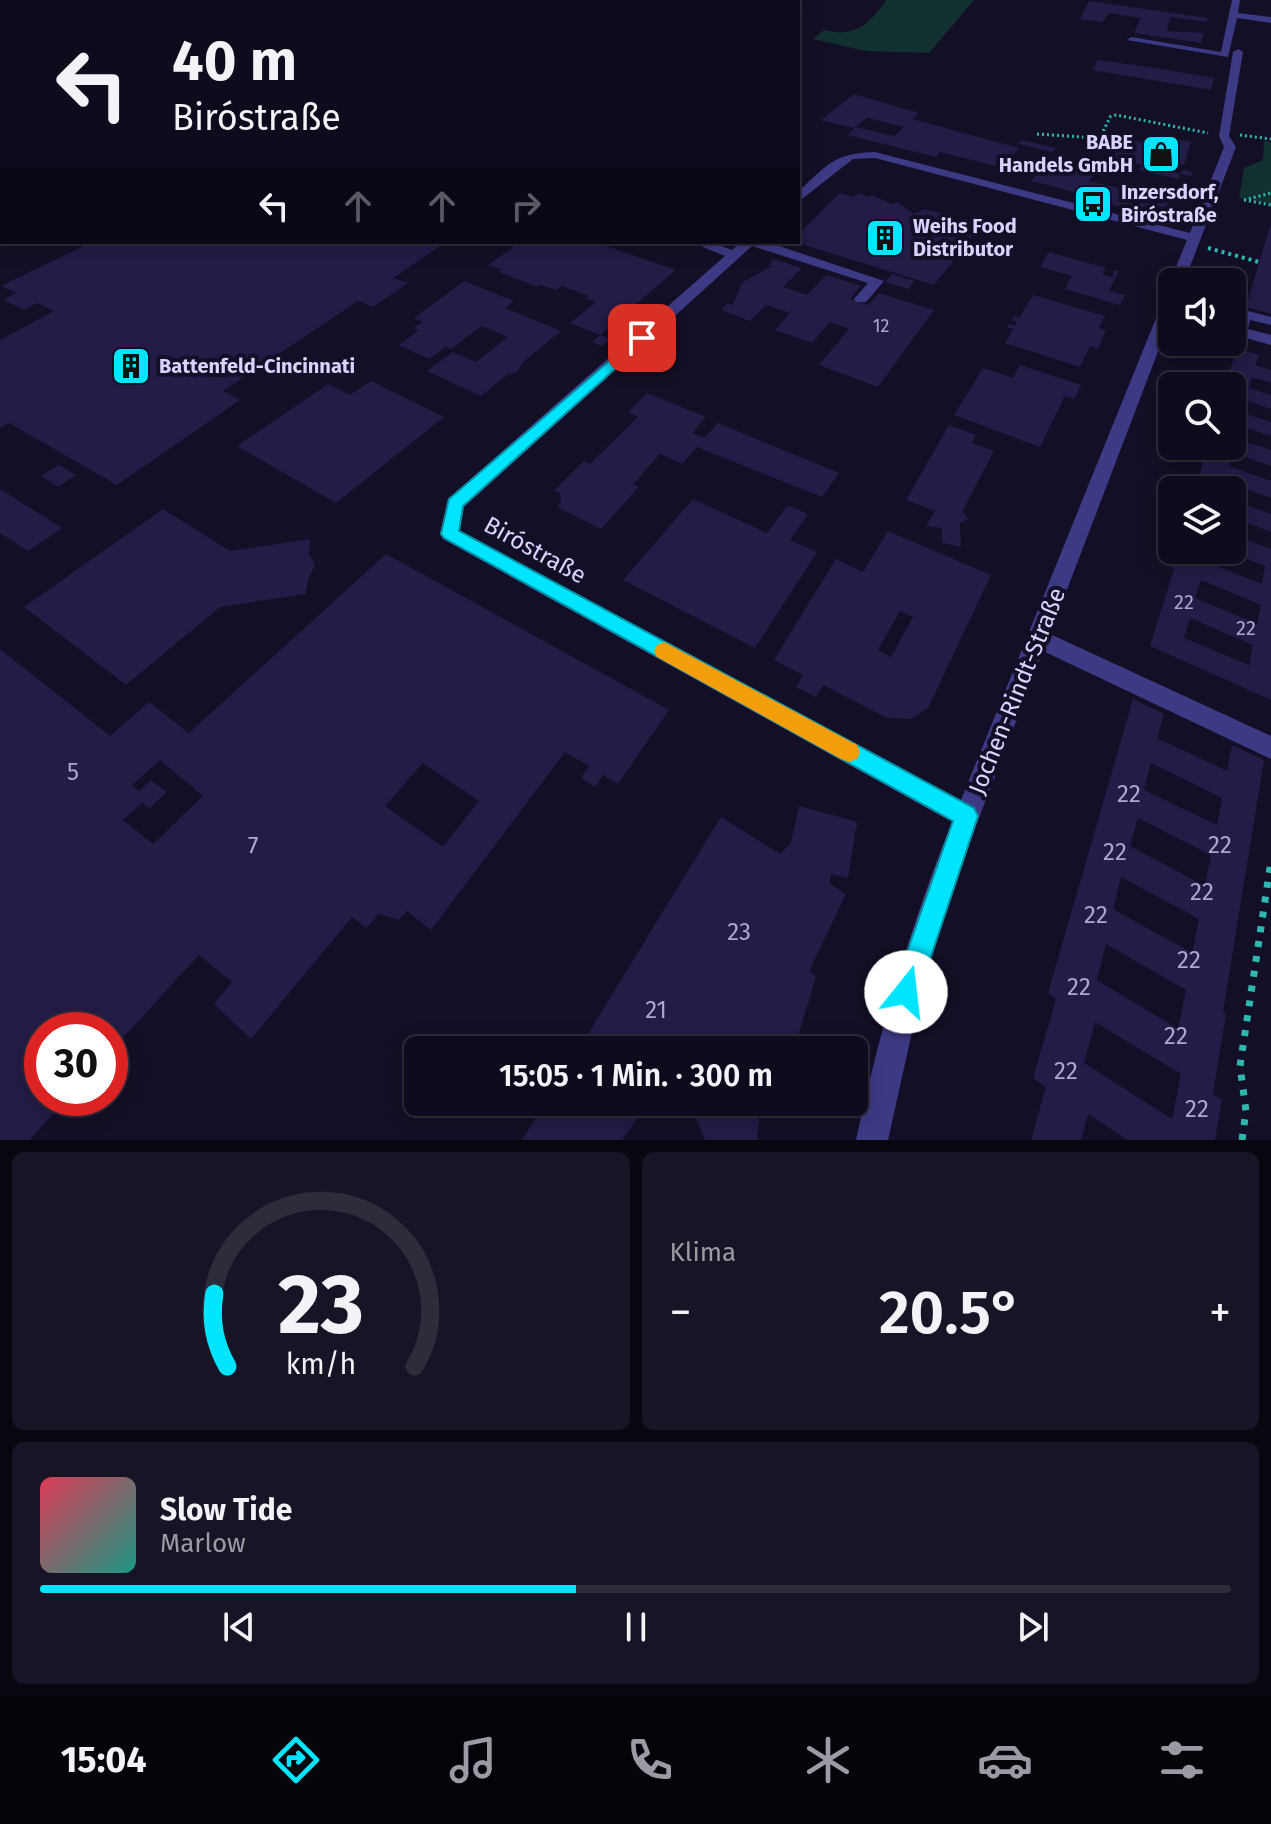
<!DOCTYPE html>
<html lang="de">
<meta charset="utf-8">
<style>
:root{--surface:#0e0b1c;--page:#171425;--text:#f1f3f6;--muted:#9b9ba3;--line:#2e2b3b;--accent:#00e5ff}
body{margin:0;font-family:"Fira Sans",sans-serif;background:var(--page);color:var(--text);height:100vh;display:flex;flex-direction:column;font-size:30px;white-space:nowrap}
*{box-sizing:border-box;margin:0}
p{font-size:26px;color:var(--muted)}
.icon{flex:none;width:44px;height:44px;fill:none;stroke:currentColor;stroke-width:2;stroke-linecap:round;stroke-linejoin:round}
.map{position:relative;height:1140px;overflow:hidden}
.side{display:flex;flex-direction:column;gap:12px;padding:12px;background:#08060f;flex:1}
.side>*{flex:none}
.banner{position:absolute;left:0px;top:0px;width:800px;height:244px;box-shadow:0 4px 20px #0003,0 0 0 2px var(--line);background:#0e0b1c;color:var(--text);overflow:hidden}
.buttons{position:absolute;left:1158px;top:268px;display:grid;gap:16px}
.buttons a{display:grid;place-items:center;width:88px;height:88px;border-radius:12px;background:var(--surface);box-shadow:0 4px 20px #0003,0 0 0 2px var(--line);font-size:40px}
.speed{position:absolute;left:24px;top:1012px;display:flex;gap:16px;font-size:40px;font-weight:700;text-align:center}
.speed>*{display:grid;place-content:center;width:104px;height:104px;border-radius:50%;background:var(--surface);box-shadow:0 4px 20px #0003,0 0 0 2px var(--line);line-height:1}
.speed .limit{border:12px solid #d22;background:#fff;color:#111}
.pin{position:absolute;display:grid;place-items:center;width:68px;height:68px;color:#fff;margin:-34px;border-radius:16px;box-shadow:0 4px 12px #0006}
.me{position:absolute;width:88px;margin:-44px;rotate:16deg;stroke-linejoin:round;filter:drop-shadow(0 0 6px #0008)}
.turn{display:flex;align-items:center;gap:28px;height:168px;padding:0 40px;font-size:36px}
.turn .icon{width:104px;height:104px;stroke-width:2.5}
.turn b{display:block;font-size:56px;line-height:68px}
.lanes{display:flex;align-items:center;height:76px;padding:0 40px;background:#0003;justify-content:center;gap:40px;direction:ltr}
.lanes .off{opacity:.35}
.big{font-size:60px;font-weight:600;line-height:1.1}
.side .widget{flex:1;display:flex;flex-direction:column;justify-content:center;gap:12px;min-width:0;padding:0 28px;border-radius:12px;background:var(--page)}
.side .dial{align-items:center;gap:0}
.dial svg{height:208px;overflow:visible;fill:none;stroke:var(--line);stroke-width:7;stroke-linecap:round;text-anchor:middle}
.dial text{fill:var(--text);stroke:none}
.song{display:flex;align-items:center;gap:24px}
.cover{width:96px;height:96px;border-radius:12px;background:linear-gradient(135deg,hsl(350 70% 55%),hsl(170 70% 35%))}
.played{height:8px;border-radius:4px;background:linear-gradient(90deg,var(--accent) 45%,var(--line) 45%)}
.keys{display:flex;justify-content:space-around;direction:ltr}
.heat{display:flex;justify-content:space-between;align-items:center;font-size:44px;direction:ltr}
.side .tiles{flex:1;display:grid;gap:12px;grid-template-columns:1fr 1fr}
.widget:last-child{grid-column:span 2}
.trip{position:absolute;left:404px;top:1036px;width:464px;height:80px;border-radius:12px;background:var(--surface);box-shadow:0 4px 20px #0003,0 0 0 2px var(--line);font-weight:600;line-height:80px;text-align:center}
.menu{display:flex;height:128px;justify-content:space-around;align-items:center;background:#06040b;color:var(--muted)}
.menu .icon{width:56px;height:56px}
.menu .selected{color:var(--accent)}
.menu b{font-size:36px;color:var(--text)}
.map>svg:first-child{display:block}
.green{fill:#12302f}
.building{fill:#241b47;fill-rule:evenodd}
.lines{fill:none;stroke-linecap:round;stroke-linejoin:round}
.path-far2{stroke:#2fb8b0;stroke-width:3;stroke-dasharray:2 3;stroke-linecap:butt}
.path-far1{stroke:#2fb8b0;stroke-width:4;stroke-dasharray:3 4;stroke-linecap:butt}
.path{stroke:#2fb8b0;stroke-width:7;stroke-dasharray:6 9;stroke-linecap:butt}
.minor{fill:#3d3a85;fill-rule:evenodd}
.major{fill:#c25bff;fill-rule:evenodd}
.route{fill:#00e5ff;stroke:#0095a6;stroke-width:2}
.slow{fill:#f59e0b}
.labels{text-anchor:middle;stroke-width:8;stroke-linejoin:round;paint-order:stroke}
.far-number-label{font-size:18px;fill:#aca6d1}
.far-poi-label{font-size:20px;font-weight:bold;fill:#d9d4ff;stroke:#130f26;text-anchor:start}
.number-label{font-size:20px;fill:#aca6d1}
.street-label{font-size:24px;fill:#d9d4ff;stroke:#130f26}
.near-number-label{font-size:24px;fill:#aca6d1}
</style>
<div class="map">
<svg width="1271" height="1140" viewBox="0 0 1271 1140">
<rect width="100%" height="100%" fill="#130f26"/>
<g class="green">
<path d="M 886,0 L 974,0 L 929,53 L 866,51 L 813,39 L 824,30 C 854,38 869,25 886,0 Z"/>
<polygon points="1264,141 1271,142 1271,204 1239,198 1244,168 1263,160"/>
</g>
<g class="building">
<polygon points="1089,1 1208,18 1206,22 1171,17 1166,31 1204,33 1201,43 1134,33 1141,18 1110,13 1102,22 1080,19"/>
<polygon points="1098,60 1155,68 1214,78 1211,90 1093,70"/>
<polygon points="854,94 919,113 912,119 1019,148 1003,168 940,152 936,157 847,135 856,127 894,136 904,127 867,118 854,128 821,120"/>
<polygon points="1111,135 1161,147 1165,137 1191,142 1184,165 1161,160 1157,168 1181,174 1183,170 1193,172 1191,176 1181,174 1178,179 1139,170 1142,165 1105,156 1110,148 1105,147"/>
<polygon points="1022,140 1056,148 1052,152 1018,144"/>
<polygon points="1046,161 1072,167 1075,163 1098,168 1089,181 1169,200 1163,214 1125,205 1124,207 1111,204 1113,202 1031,181"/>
<polygon points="840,193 852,197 861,193 866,197 872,195 891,204 897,202 914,214 924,209 941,213 938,217 979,228 934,285 798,243 798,234"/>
<polygon points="1270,226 1271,227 1271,314 1246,307"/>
<polygon points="92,242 446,242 393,278 408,283 373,307 358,301 223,391 240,400 117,485 9,423 0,428 0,340 54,311 37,303 24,310 4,300 16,293 1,286"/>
<polygon points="527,242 607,242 603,245 676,270 600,335 610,339 602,346 592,342 600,335 570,323 596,302 586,298 589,296 562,286 556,290 541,285 538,287 499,272 502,270 488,265 519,243"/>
<polygon points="1049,252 1106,268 1103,275 1112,277 1115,270 1119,271 1109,291 1125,295 1120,305 1065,289 1072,276 1040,267"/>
<polygon points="774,259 802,268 783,287 807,295 826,275 861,286 850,299 869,305 879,293 934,310 878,387 819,365 849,329 830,322 812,343 775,330 790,313 766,305 750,321 721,310 728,303 732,305 743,282 772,266 768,265"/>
<polygon points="892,274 915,281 908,289 885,282"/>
<polygon points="464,281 514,301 505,308 561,331 523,362 517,372 508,374 481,396 427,371 453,352 476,362 508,337 482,326 451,349 446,347 429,359 399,345 419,330 413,328 423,322 414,318"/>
<polygon points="1033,295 1105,316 1099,328 1106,330 1098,349 1090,346 1080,367 1005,343 1013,329 1007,327 1009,324 1015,326 1017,322 1012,320 1014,316 1019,318"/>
<polygon points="1237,348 1259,355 1255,365 1271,370 1271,383 1252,377 1249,388 1271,395 1271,409 1245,400 1241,412 1271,422 1271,436 1238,425 1234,438 1271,450 1271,466 1233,453 1229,466 1271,481 1271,498 1224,481 1222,490 1195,490 1208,446 1232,446 1232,386 1225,386"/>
<polygon points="1020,365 1081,385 1074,399 1065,396 1040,447 954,415 983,368 1013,378"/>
<polygon points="371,381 444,417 336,503 237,446 328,384 350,395"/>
<polygon points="647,393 706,417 692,433 704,438 718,423 839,473 822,497 697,447 682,464 660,454 633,484 639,487 601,529 557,507 561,502 560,493 554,490 584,461 590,464 638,417 628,412"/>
<polygon points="949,425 976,435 972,443 994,451 962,512 969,519 960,523 961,547 942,543 942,528 926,526 935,511 906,500"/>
<polygon points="59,465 76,475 58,487 41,476"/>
<polygon points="0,489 62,528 28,551 0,533"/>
<polygon points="693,499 767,533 788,505 808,514 790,540 817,552 755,648 623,580"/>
<polygon points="1232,500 1271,514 1271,532 1232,517"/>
<polygon points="163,509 230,551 310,539 309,554 315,565 308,579 306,594 220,607 126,685 24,607"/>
<path d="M 888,531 L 991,575 L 928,708 L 911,719 L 887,718 L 823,685 L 816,697 L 796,687 L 803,675 L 774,660 L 836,559 L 863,572 ZM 900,611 L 913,617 L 891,657 L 878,650 Z"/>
<path d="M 1232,534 L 1271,549 L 1271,700 L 1150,646 L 1174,569 L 1170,568 L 1175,550 L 1205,550 L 1202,560 L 1262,584 L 1265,566 L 1223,550 L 1232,550 ZM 1201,580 L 1261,605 L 1257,624 L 1195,598 ZM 1190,618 L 1253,645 L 1249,665 L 1184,638 Z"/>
<path d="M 386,554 L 669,710 L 618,784 L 603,775 L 595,787 L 581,778 L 589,766 L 565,752 L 431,930 L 407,911 L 399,920 L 379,914 L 366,928 L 352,917 L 251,1039 L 214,1004 L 232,982 L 199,955 L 110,1052 L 110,1030 L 42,1030 L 42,1098 L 68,1098 L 29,1140 L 0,1140 L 0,649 L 110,736 L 149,702 L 189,733 ZM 160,760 L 203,796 L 153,844 L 123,820 L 142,803 L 150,808 L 167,792 L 151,780 L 139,791 L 132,785 ZM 423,763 L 479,801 L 443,847 L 385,806 Z"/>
<path d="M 1133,699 L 1164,714 L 1157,738 L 1227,771 L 1232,745 L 1264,760 L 1223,1012 L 1226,1014 L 1213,1094 L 1222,1100 L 1215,1140 L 1128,1140 L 1088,1114 L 1081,1140 L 1031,1140 L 1046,1087 L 1033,1078 L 1056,999 L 1048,993 ZM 1151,763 L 1222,798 L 1217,825 L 1144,790 ZM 1138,818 L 1211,855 L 1205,886 L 1130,846 ZM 1121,877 L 1199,919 L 1192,953 L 1113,909 ZM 1106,944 L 1186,990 L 1178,1029 L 1097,980 ZM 1095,1022 L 1181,1074 L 1172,1119 L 1084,1063 Z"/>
<polygon points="799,806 857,822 848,878 831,874 829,883 846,894 809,971 816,976 794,1050 578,1050 721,817 780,854 791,843"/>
<polygon points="546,1102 664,1102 664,1103 644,1108 622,1140 522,1140"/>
<polygon points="665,1102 761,1102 757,1140 705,1140 694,1113"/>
</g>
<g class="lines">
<g class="path-far2">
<polyline points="1037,134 1096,138 1101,136 1110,117 1116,115 1208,133"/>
<polyline points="1240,135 1271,139"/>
<polyline points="1244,200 1271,193"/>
<polyline points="1244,200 1271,205"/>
</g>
<polyline class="path-far1" points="1208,248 1259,262"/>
<polyline class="path" points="1242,1140 1246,1111 1240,1066 1271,861"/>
<g class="minor">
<polygon points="119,0 133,0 135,2 121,2"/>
<polygon points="464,0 481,0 483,2 466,2"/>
<polygon points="1232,0 1240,0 1238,13 1271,17 1271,23 1237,18 1228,57 1127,40 1131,37 1221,52"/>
<rect x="0" y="25" width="2" height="6"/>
<path d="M 1238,49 L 1243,52 L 1229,136 L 1236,147 L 1184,282 L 1172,282 L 1172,285 L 1170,282 L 1187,240 L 875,158 L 853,159 L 798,202 L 798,192 C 827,165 834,153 875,152 L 1190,233 L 1224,147 L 1219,136 L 1233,52 Z"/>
<polygon points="0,63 2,64 2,70 0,69"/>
<polygon points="2,87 2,93 0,94 0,88"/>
<path d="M 691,242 L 711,242 L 732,250 L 741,242 L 767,242 L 884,281 L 866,302 L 856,302 L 854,299 L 868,283 L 752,246 L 464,507 L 460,531 L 961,800 L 1165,296 L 1172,292 L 1172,315 L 1050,634 L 1271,736 L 1271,759 L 1043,651 L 951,891 L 916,1014 L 888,1140 L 856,1140 C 879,1031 911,925 952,822 L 443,539 L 440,534 L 448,499 L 725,256 Z"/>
<path d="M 1248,311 L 1271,317 L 1271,325 L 1250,320 L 1248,329 L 1271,335 L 1271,345 L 1232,334 C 1232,323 1236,314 1248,311 Z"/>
</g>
<g class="major">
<polygon points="437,0 448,0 436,2"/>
<polygon points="2,192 2,200 0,201 0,193"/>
</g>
</g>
<polygon class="route" points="642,333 648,338 646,341 463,506 459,531 974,808 978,816 919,992 915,1002 906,1006 897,1002 893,992 953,821 444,538 441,534 449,499"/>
<polygon class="slow" points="664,642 857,745 860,752 857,759 849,762 841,759 657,657 654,651 657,645"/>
<defs>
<symbol id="shop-square" viewBox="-11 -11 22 22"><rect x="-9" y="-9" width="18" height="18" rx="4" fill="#00e5ff" stroke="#130f26"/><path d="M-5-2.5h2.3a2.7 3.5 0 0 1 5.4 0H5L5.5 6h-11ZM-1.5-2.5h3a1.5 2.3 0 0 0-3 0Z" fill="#111"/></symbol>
<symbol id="bus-square" viewBox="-11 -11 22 22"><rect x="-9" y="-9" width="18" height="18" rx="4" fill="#00e5ff" stroke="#130f26"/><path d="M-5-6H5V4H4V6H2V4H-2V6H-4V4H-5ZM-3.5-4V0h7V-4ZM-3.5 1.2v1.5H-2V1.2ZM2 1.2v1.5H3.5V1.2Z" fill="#111"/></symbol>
<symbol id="building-square" viewBox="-11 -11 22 22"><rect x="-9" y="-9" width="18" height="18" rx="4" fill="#00e5ff" stroke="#130f26"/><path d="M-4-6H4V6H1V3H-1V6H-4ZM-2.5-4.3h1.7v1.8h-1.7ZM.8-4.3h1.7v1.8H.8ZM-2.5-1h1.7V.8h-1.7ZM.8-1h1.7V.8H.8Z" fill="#111"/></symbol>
</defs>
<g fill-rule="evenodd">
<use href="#shop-square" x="1139" y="132" width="44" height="44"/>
<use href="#bus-square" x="1071" y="182" width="44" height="44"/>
<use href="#building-square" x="863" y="216" width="44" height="44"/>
<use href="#building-square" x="109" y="344" width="44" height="44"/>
</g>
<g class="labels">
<g class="far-number-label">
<text x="881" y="332">12</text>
</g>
<g class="far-poi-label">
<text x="1133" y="149" text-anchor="end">BABE<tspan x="1133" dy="23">Handels GmbH</tspan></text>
<text x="1121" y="199">Inzersdorf,<tspan x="1121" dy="23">Biróstraße</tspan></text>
<text x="913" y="233">Weihs Food<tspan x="913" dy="23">Distributor</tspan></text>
<text x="159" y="373">Battenfeld-Cincinnati</text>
</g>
<g class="number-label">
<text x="1184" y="609">22</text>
<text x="1246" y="635">22</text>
</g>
<g class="street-label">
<text transform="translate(535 550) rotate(29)" y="8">Biróstraße</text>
<text transform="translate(1017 691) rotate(-68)" y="8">Jochen-Rindt-Straße</text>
</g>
<g class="near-number-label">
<text x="73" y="780">5</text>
<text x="1129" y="802">22</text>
<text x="1220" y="853">22</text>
<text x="253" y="854">7</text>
<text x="1115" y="860">22</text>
<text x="1202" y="900">22</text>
<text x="1096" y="923">22</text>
<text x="739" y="940">23</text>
<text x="1189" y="968">22</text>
<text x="1079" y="995">22</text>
<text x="656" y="1018">21</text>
<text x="1176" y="1044">22</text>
<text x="1066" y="1079">22</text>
<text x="1197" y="1117">22</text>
</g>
</g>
</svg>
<div class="buttons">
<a><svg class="icon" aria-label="sound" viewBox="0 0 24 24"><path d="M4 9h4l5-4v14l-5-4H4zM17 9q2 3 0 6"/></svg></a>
<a><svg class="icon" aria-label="search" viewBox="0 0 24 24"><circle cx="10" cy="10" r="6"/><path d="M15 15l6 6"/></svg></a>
<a><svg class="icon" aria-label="layers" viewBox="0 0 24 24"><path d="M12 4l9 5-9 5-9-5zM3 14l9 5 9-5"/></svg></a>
</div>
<div class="speed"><div class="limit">30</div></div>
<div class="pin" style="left:642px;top:338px;background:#d93025"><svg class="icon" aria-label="arrive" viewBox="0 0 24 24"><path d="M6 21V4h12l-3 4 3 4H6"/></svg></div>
<svg class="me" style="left:906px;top:992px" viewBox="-20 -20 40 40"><circle r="19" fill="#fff"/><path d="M0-13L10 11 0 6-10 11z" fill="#00e5ff"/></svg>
<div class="trip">15:05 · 1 Min. · 300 m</div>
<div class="banner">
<div class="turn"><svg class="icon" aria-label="left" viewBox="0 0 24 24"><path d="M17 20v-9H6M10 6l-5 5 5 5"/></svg><div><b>40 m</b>Biróstraße</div></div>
<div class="lanes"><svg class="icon" aria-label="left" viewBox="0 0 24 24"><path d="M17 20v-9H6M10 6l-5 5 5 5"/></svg><svg class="icon off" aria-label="ahead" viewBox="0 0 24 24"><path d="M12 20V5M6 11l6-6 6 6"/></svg><svg class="icon off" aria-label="ahead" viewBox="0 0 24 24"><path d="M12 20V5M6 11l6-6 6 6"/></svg><svg class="icon off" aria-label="right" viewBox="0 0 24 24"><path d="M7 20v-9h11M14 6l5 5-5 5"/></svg></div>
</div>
</div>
<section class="side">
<div class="tiles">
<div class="widget dial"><svg viewBox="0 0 100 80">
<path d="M14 69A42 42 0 1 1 86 69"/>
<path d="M14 69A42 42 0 0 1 9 41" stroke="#00e5ff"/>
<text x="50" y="56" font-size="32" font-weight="700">23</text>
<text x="50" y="72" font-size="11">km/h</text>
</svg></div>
<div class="widget"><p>Klima</p>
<div class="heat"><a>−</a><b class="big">20.5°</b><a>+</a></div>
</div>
<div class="widget">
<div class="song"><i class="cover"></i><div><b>Slow Tide</b><p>Marlow</p></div></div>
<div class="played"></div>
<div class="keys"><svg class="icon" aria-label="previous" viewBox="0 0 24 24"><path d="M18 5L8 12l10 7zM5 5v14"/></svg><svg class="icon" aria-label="pause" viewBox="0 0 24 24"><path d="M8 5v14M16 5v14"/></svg><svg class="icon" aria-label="next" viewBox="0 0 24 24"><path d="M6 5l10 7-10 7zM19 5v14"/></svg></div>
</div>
</div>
</section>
<nav class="menu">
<b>15:04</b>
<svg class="icon selected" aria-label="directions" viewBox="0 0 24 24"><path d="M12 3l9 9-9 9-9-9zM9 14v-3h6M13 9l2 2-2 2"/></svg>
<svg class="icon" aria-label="music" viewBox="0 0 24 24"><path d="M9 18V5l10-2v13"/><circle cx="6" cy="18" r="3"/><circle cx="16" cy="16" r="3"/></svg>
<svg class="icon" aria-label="phone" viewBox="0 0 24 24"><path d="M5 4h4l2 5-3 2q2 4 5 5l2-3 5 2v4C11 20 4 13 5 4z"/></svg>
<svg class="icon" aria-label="climate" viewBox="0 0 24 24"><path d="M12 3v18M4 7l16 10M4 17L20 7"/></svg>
<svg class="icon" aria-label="car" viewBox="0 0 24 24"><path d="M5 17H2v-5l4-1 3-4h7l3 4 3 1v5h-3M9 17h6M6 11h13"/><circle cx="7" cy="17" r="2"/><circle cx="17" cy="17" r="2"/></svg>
<svg class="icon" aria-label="filters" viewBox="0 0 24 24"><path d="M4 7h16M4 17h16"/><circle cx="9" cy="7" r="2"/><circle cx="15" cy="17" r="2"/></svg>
</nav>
